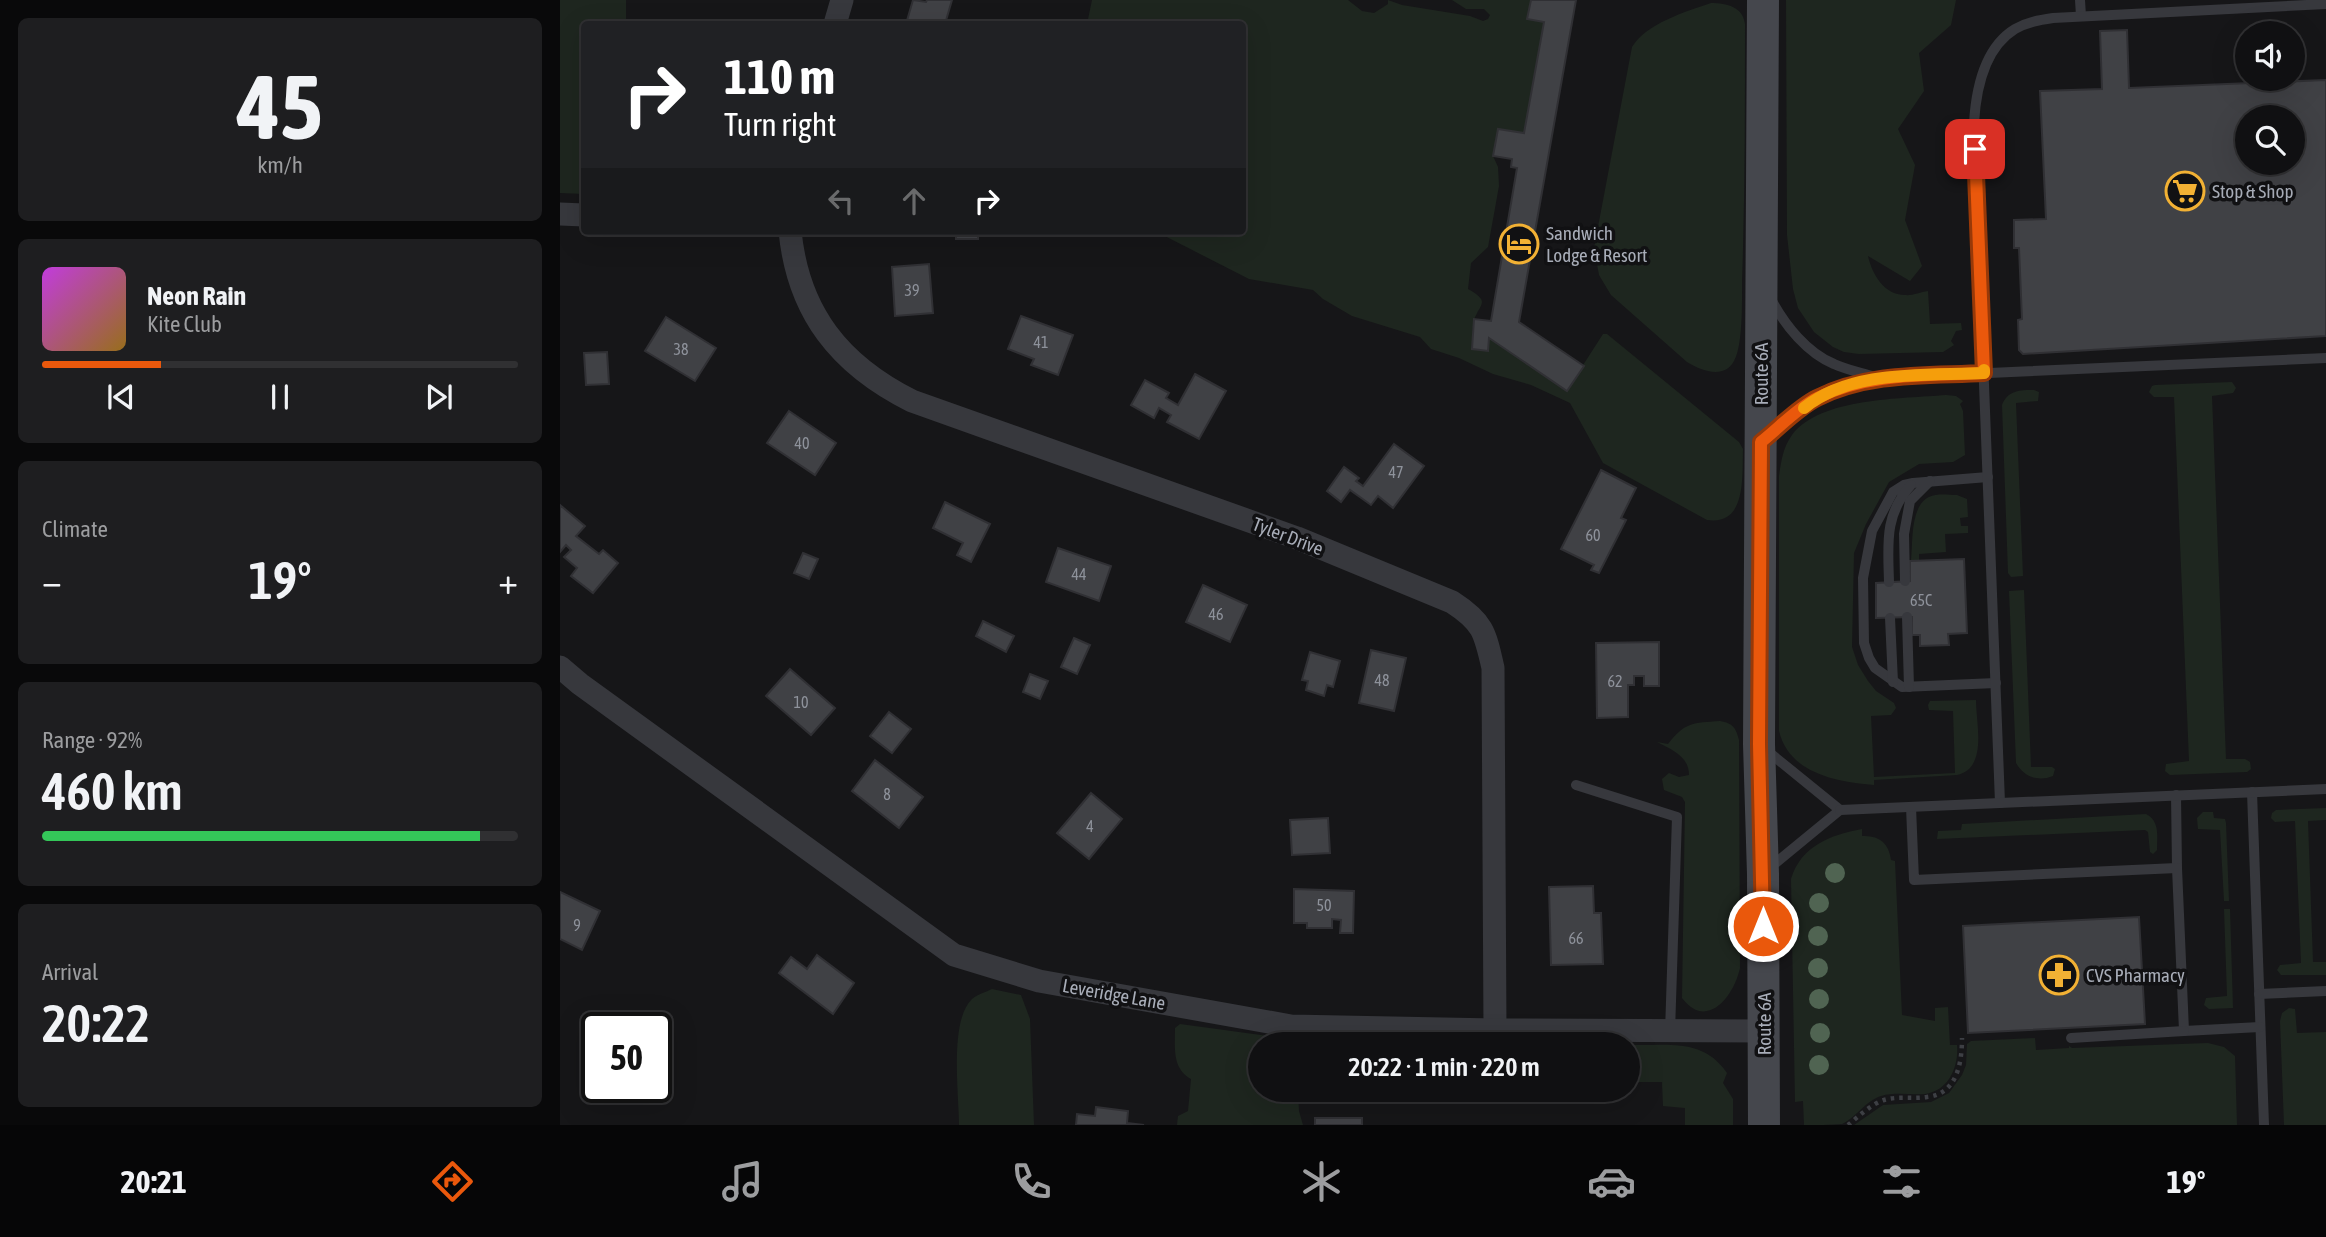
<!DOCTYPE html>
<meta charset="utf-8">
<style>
:root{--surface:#101012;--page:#1e1e20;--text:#f1f3f6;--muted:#9c9d9f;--line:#303032;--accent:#ea580c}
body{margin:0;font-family:"Asap Condensed",sans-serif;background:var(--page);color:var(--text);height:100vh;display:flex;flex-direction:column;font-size:26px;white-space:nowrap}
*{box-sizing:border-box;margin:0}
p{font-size:23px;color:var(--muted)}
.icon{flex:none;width:38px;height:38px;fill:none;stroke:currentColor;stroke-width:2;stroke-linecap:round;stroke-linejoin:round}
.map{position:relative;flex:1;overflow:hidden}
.drawer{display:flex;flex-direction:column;gap:18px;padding:18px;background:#09090a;width:560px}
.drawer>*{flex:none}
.banner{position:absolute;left:21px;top:21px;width:665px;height:214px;border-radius:7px;box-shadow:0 7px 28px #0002,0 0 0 2px var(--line);background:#202124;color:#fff;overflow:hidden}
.tools{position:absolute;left:1675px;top:21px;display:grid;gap:14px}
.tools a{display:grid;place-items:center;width:70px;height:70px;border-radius:50%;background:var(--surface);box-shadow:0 7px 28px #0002,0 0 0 2px var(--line);font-size:35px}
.speed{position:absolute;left:21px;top:1012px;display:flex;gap:14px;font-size:35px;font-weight:700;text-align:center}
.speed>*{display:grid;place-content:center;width:91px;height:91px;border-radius:50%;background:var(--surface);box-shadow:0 7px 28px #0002,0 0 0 2px var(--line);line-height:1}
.speed .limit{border:4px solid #111;border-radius:10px;background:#fff;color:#111}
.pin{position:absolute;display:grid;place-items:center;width:60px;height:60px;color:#fff;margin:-30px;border-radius:14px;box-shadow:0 4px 10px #0006}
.me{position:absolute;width:77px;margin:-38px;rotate:0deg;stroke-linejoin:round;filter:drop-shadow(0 0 5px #0008)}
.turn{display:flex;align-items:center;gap:24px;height:147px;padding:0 28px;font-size:32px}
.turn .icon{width:91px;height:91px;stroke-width:2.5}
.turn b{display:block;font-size:49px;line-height:60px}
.lanes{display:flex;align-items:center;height:66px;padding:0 28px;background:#0003;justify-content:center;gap:35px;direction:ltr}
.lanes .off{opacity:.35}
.big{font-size:52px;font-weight:600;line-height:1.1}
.drawer .widget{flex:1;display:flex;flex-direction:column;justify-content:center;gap:10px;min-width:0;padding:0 24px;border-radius:10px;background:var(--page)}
.drawer .dial{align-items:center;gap:0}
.dial b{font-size:91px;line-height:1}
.song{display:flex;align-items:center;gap:21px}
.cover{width:84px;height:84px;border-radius:10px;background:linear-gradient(135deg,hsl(290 70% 55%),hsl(40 70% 35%))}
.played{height:7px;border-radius:4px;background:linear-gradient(90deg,var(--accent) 25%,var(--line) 25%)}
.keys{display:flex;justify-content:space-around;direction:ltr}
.heat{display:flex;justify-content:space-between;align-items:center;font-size:38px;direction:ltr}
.charge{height:10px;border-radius:5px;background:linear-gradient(90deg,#34c759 92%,var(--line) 0)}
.trip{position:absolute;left:688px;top:1032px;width:392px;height:70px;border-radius:35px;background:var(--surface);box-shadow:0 7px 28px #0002,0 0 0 2px var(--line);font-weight:600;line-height:70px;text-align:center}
.tabs{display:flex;height:112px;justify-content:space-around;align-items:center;background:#060607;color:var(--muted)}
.tabs .icon{width:49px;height:49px}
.tabs .current{color:var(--accent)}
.tabs b{font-size:32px;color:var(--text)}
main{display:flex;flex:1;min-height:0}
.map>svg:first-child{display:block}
.green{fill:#1e261f}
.building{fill:#404145;stroke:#303034;stroke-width:2;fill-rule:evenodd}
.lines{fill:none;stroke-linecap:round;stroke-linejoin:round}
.path{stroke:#3d3f44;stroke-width:4.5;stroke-dasharray:3.5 5;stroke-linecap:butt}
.service{stroke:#37383d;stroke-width:10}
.minor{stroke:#37383d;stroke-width:23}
.secondary{stroke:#45474d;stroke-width:32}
.tree{fill:#506452}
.route-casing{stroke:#983908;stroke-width:18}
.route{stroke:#ea580c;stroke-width:12}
.slow{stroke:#f59e0b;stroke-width:12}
.labels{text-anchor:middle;stroke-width:7;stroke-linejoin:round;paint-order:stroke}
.number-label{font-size:16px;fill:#8e929b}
.poi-label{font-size:19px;fill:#a8adb8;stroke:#111113;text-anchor:start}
.street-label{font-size:19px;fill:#a8adb8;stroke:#111113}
</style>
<main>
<section class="drawer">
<div class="widget dial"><b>45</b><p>km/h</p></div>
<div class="widget">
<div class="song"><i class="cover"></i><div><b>Neon Rain</b><p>Kite Club</p></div></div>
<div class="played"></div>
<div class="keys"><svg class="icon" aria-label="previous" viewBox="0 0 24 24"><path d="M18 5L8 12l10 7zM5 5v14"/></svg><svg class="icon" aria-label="pause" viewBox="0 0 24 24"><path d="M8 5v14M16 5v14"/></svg><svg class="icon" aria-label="next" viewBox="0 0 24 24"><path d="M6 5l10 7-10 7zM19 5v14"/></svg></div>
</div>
<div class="widget"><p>Climate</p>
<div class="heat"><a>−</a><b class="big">19°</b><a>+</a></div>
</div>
<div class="widget"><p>Range · 92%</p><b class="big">460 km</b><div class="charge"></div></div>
<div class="widget"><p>Arrival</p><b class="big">20:22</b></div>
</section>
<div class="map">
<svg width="1766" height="1125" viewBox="0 0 1766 1125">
<rect width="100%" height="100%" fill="#161618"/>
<g class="green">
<polygon points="0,0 66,0 66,24 24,24 24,194 0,193"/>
<path d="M 532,0 L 788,0 L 802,11 L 814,13 L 828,4 L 828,0 L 842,5 L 910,16 L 923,21 L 928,19 L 930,15 L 924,9 L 906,9 L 892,0 L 971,0 L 968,19 L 984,22 L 964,133 L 938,129 L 933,156 L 938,167 L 939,186 L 928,247 L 911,263 L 908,289 C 931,302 920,303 914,320 C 912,329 913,340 912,349 L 927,351 L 929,338 L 1007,390 L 1043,334 L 1047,334 L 1179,442 L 1183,449 C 1182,476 1187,526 1147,520 L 1043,463 L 1010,403 L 971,385 L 933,374 L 899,358 L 871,349 L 860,337 L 792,316 L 763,299 L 753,290 L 689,279 L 595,231 L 682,231 L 682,24 L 527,24 Z"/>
<path d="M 1226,0 L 1396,0 L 1391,25 L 1359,53 L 1364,91 L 1338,129 L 1355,165 L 1345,220 L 1362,266 L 1350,281 L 1308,256 C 1312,274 1324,295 1345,295 C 1352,296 1360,292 1368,291 L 1370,324 L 1401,323 L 1402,330 L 1396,331 L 1391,341 L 1394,345 L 1383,352 L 1299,354 L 1284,352 L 1273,347 L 1254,332 L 1238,308 L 1233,289 L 1227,235 Z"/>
<path d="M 1151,3 C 1167,3 1183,7 1185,24 C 1185,110 1185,196 1182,282 C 1182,301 1183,346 1174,361 C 1164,380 1140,370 1127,362 L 1051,295 L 1039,275 L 1034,248 L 1072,47 C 1087,23 1125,12 1151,3 Z"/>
<polygon points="1672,382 1676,388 1673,393 1652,396 1666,759 1685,759 1690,762 1691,769 1687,772 1610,775 1605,771 1606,764 1629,761 1614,397 1594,397 1589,392 1592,386 1595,385"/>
<path d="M 1474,390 L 1479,392 L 1478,401 L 1456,403 L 1463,576 L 1451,577 L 1448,573 L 1442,405 C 1448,390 1460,390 1474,390 Z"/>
<path d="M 1386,395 L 1396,396 L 1403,401 L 1400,404 L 1403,411 L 1405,455 L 1393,462 L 1359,464 L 1329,482 L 1306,524 L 1294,553 L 1292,647 L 1298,665 L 1308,681 L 1316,691 L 1334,703 L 1336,708 L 1331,715 L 1311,716 L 1314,777 L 1395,773 L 1393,711 L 1369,710 L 1368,705 L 1370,701 L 1416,700 C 1416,724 1428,768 1397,775 L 1314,780 L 1314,785 C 1276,782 1229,773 1219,731 L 1219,476 C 1221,462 1223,447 1232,435 C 1261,397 1342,399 1386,395 Z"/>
<path d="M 1397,495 L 1407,499 L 1408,517 L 1400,518 L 1401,526 L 1408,526 L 1408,533 L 1385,534 L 1386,552 L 1359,554 L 1359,560 L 1351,560 C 1353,542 1350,506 1369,497 C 1377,493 1388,495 1397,495 Z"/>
<path d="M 1464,590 L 1471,767 L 1492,767 L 1495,769 L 1493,776 C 1478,782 1464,777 1456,763 L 1449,591 Z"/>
<path d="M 1160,721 C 1173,723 1176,728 1179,740 L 1180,968 C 1174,996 1147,1031 1122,998 L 1125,802 L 1122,797 L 1104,790 L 1102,779 L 1109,773 L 1119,777 L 1129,775 C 1129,756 1112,750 1097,742 L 1108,744 C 1125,722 1133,723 1160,721 Z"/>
<polygon points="1766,808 1766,820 1748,821 1753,962 1766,962 1766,975 1721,975 1717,970 1720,965 1741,963 1735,821 1715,822 1711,818 1712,813 1716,810"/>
<polygon points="1643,812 1653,812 1654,818 1665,819 1666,823 1669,901 1664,901 1660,830 1638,829 1637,818"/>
<path d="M 1586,814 C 1600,821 1597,836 1597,850 L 1593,854 L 1590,852 L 1588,832 L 1585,830 L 1377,839 L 1378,831 L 1401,830 L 1402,824 Z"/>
<path d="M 1302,829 L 1302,836 C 1319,835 1329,843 1331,860 L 1335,861 L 1342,1015 L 1375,1021 L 1375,1008 L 1388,1007 L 1390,1045 L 1397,1045 C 1399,1066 1389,1091 1365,1094 C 1350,1095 1335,1092 1321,1096 C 1305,1101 1296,1118 1282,1124 C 1272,1125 1254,1125 1244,1125 L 1243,1101 L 1235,1102 L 1231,879 C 1241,846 1270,835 1302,829 Z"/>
<polygon points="1664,909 1670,909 1673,1008 1649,1009 1644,1005 1646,998 1667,996"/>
<path d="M 432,989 L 461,995 L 470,1019 L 474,1125 L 399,1125 C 399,1094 389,1021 412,999 C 418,994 426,992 432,989 Z"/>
<polygon points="1729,1008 1735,1009 1737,1033 1766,1032 1766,1125 1724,1125 1720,1021 1722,1013"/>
<path d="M 620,1024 L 746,1041 L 878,1045 L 700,1045 L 700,1090 L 738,1090 L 739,1111 L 743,1125 L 617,1125 L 618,1116 L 628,1111 L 631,1079 C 612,1068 615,1049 615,1028 Z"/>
<polygon points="1475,1038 1476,1050 1509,1048 1509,1046 1512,1048 1648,1043 1664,1047 1675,1056 1677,1125 1294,1125 1323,1105 1371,1102 1389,1093 1402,1075 1406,1065 1407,1044 1411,1041"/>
<path d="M 1068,1045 C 1106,1046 1143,1037 1167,1073 L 1163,1083 L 1173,1099 L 1173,1125 L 1125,1125 L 1125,1108 L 1103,1106 L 1102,1082 L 1068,1082 Z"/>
</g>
<g class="building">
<polygon points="353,0 366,2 367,0 392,0 385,24 346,24"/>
<polygon points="971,0 1016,0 959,322 1024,366 1007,391 929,338 928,351 912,349 914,319 931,321 957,168 951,167 952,159 933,156 938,129 964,133 984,22 967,19"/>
<path d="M 1567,30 L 1569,88 L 1766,80 L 1766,336 L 1463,354 L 1459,350 L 1458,320 L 1462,319 L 1459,248 L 1454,248 L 1454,220 L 1486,219 L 1480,91 L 1542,89 L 1540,31 ZM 1687,117 L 1732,117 L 1732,163 L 1687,163 Z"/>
<rect x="396" y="231" width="22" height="8"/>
<polygon points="369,264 373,313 335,316 332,267"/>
<polygon points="461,316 513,335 498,375 471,365 474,359 448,349"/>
<polygon points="106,317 156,348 135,381 85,351"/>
<polygon points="47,352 49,384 26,385 24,353"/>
<polygon points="635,374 666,391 639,439 607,422 611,415 599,408 594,418 571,405 585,380 609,393 606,398 618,405"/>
<polygon points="229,411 276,443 255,475 207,443"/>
<polygon points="834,444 864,466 833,508 818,496 811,505 790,490 781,502 767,491 784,467 799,478 796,481 803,486"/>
<polygon points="1041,470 1076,488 1061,518 1066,520 1039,573 1031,570 1034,565 1001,549"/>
<polygon points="385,502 430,524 411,562 397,555 403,543 373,528"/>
<polygon points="0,505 25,526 16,536 39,554 43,550 58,563 33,593 11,576 17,568 4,557 11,550 6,545 0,552"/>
<polygon points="498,548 551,566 539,601 486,582"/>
<polygon points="243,553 258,559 249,579 234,573"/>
<polygon points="1404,559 1407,633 1388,634 1389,645 1360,646 1360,635 1352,635 1352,617 1316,618 1316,583 1350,581 1350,561"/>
<polygon points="643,585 687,605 670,642 626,622"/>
<polygon points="423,621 454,636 446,652 416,636"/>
<polygon points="514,638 530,645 517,674 501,667"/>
<polygon points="1099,642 1099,686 1084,686 1084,676 1074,676 1074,685 1068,685 1068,717 1037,718 1036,643"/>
<polygon points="811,650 846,658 834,711 799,703"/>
<polygon points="750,652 780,661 773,687 767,685 764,696 746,690 748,681 742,680"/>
<polygon points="230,669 275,708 251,735 206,696"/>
<polygon points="470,674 488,681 480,699 463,692"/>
<polygon points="329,712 351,729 332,753 310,736"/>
<polygon points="315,760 363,797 339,828 292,791"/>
<polygon points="531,793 562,819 529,859 497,833"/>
<polygon points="768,818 770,853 732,855 730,820"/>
<polygon points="1033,886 1034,913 1041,913 1043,964 991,965 989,887"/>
<polygon points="734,889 794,891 793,933 780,933 781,920 772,919 772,928 747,928 747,923 734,923"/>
<polygon points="0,892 40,911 22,950 0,939"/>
<polygon points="1579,917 1585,1024 1408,1033 1403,926"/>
<polygon points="257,955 294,983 273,1014 219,973 231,957 247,969"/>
<polygon points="536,1107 568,1111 567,1123 584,1125 516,1125 517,1114 535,1116"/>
<rect x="755" y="1118" width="47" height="7"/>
</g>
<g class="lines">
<path class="path" d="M 1288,1125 C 1298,1117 1311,1104 1324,1100 C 1337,1096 1353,1099 1367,1097 C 1397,1094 1402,1063 1402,1038"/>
<g class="service">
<polyline points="1520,0 1521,16"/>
<polyline points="1317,378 1766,358"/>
<path d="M 1206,438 L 1255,399 L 1317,378 C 1303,373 1287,370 1274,364 C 1247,353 1225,325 1212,301"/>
<polyline points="1428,477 1353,483 1344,485 1333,492 1312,531 1303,578 1304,643 1309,658 1315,668 1342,687 1436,683"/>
<polyline points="1345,581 1344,534 1350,501 1370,481"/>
<path d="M 1329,582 C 1328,544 1324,515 1351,485"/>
<polyline points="1347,617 1349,687"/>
<polyline points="1330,618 1333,682"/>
<polyline points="1205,749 1280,810 1207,870"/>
<polyline points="1016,785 1117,817 1110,1032"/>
<polyline points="1692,792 1704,1125"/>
<polyline points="1616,795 1617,868"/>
<path d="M 1440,803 L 1414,123 C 1416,89 1424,48 1455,29 C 1467,22 1480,20 1493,18 L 1766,4"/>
<polyline points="1351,807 1354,880 1617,868 1624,1031 1700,1027"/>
<polyline points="1280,810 1766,789"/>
<polyline points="1699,994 1766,991"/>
<polyline points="1511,1038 1624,1031"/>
</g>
<g class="minor">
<polyline points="275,24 282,0"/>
<polyline points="0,214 24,215"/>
<path d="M 230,231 C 238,313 280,365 352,401 L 737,538 L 892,602 C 923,622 925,632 933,668 L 935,1030"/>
<polyline points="0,667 20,684 394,955 479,981 731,1026 935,1030 1204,1031"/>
</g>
<polyline class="secondary" points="1203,0 1199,744 1203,874 1204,1125"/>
</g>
<g class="tree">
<circle cx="1275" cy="873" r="10"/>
<circle cx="1259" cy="903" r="10"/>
<circle cx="1258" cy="936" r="10"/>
<circle cx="1258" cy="968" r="10"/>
<circle cx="1259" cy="999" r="10"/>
<circle cx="1260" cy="1033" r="10"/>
<circle cx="1259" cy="1065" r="10"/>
</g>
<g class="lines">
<defs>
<path id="route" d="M 1203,926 L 1199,744 L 1201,442 C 1219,428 1237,408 1257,398 C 1309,372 1367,376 1424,373 L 1415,149"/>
</defs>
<use href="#route" class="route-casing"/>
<use href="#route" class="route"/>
<path class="slow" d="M 1244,408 C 1292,369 1365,376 1424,373 L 1424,370"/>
</g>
<defs>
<symbol id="supermarket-ring" viewBox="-11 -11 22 22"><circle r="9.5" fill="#111113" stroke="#f2b134" stroke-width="1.5"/><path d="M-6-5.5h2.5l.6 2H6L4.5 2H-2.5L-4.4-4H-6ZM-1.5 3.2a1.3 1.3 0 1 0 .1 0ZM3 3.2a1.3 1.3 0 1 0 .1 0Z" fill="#f2b134"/></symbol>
<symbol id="hotel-ring" viewBox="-11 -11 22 22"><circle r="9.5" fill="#111113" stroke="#f2b134" stroke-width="1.5"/><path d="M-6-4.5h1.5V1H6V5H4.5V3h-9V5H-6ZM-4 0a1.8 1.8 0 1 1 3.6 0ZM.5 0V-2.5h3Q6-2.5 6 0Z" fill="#f2b134"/></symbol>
<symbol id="pharmacy-ring" viewBox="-11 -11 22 22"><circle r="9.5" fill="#111113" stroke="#f2b134" stroke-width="1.5"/><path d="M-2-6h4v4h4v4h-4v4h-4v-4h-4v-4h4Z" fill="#f2b134"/></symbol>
</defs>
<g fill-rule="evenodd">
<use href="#supermarket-ring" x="1603" y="169" width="44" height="44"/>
<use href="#hotel-ring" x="937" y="222" width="44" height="44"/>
<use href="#pharmacy-ring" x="1477" y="953" width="44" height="44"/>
</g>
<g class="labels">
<g class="number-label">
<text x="352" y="296">39</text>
<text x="481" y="348">41</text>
<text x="121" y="355">38</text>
<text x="242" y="449">40</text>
<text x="836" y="478">47</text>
<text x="1033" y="541">60</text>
<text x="519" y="580">44</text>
<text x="1361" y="606">65C</text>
<text x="656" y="620">46</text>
<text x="822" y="686">48</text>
<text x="1055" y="687">62</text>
<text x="241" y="708">10</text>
<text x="327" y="800">8</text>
<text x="530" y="832">4</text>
<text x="764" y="911">50</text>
<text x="17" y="931">9</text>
<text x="1016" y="944">66</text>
</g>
<g class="poi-label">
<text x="1652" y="198">Stop &amp; Shop</text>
<text x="986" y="240">Sandwich<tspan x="986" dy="22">Lodge &amp; Resort</tspan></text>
<text x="1526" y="982">CVS Pharmacy</text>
</g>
<g class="street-label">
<text transform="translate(1201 374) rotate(-90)" y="7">Route 6A</text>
<text transform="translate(728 536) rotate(21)" y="7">Tyler Drive</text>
<text transform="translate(554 994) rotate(10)" y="7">Leveridge Lane</text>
<text transform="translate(1204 1024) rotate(-90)" y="7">Route 6A</text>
</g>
</g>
</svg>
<div class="tools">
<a><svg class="icon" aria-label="sound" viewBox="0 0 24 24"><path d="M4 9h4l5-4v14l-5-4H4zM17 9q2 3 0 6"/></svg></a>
<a><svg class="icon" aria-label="search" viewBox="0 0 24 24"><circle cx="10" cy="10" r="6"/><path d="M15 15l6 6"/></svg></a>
</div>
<div class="speed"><div class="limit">50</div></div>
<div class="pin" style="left:1415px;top:149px;background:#d93025"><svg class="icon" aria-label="arrive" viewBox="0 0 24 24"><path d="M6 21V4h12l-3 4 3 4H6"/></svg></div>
<svg class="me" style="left:1203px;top:926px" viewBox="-20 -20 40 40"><circle r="17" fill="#ea580c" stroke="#fff" stroke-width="3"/><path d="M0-11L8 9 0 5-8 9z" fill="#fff"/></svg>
<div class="trip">20:22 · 1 min · 220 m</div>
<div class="banner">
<div class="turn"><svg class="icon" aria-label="right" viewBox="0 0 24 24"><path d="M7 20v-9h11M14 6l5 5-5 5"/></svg><div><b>110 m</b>Turn right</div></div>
<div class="lanes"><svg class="icon off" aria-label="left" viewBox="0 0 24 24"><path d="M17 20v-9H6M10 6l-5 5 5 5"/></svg><svg class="icon off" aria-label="ahead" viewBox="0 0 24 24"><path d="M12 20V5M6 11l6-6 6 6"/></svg><svg class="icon" aria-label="right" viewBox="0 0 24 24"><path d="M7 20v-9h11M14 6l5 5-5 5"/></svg></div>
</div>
</div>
</main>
<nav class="tabs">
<b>20:21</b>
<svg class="icon current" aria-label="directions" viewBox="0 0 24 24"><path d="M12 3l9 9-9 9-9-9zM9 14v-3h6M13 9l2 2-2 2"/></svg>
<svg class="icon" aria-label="music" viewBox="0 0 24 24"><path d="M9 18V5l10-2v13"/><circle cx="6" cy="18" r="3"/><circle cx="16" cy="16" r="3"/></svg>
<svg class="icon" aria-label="phone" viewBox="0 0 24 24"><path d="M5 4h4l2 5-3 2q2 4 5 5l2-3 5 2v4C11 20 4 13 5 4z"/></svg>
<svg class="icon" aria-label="climate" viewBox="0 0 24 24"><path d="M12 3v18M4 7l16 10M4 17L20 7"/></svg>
<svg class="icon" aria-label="car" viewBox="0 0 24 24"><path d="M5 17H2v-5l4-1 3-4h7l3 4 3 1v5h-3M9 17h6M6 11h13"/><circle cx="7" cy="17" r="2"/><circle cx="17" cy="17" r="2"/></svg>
<svg class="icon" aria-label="filters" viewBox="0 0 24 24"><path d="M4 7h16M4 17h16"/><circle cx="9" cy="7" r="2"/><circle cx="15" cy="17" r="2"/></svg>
<b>19°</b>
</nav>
